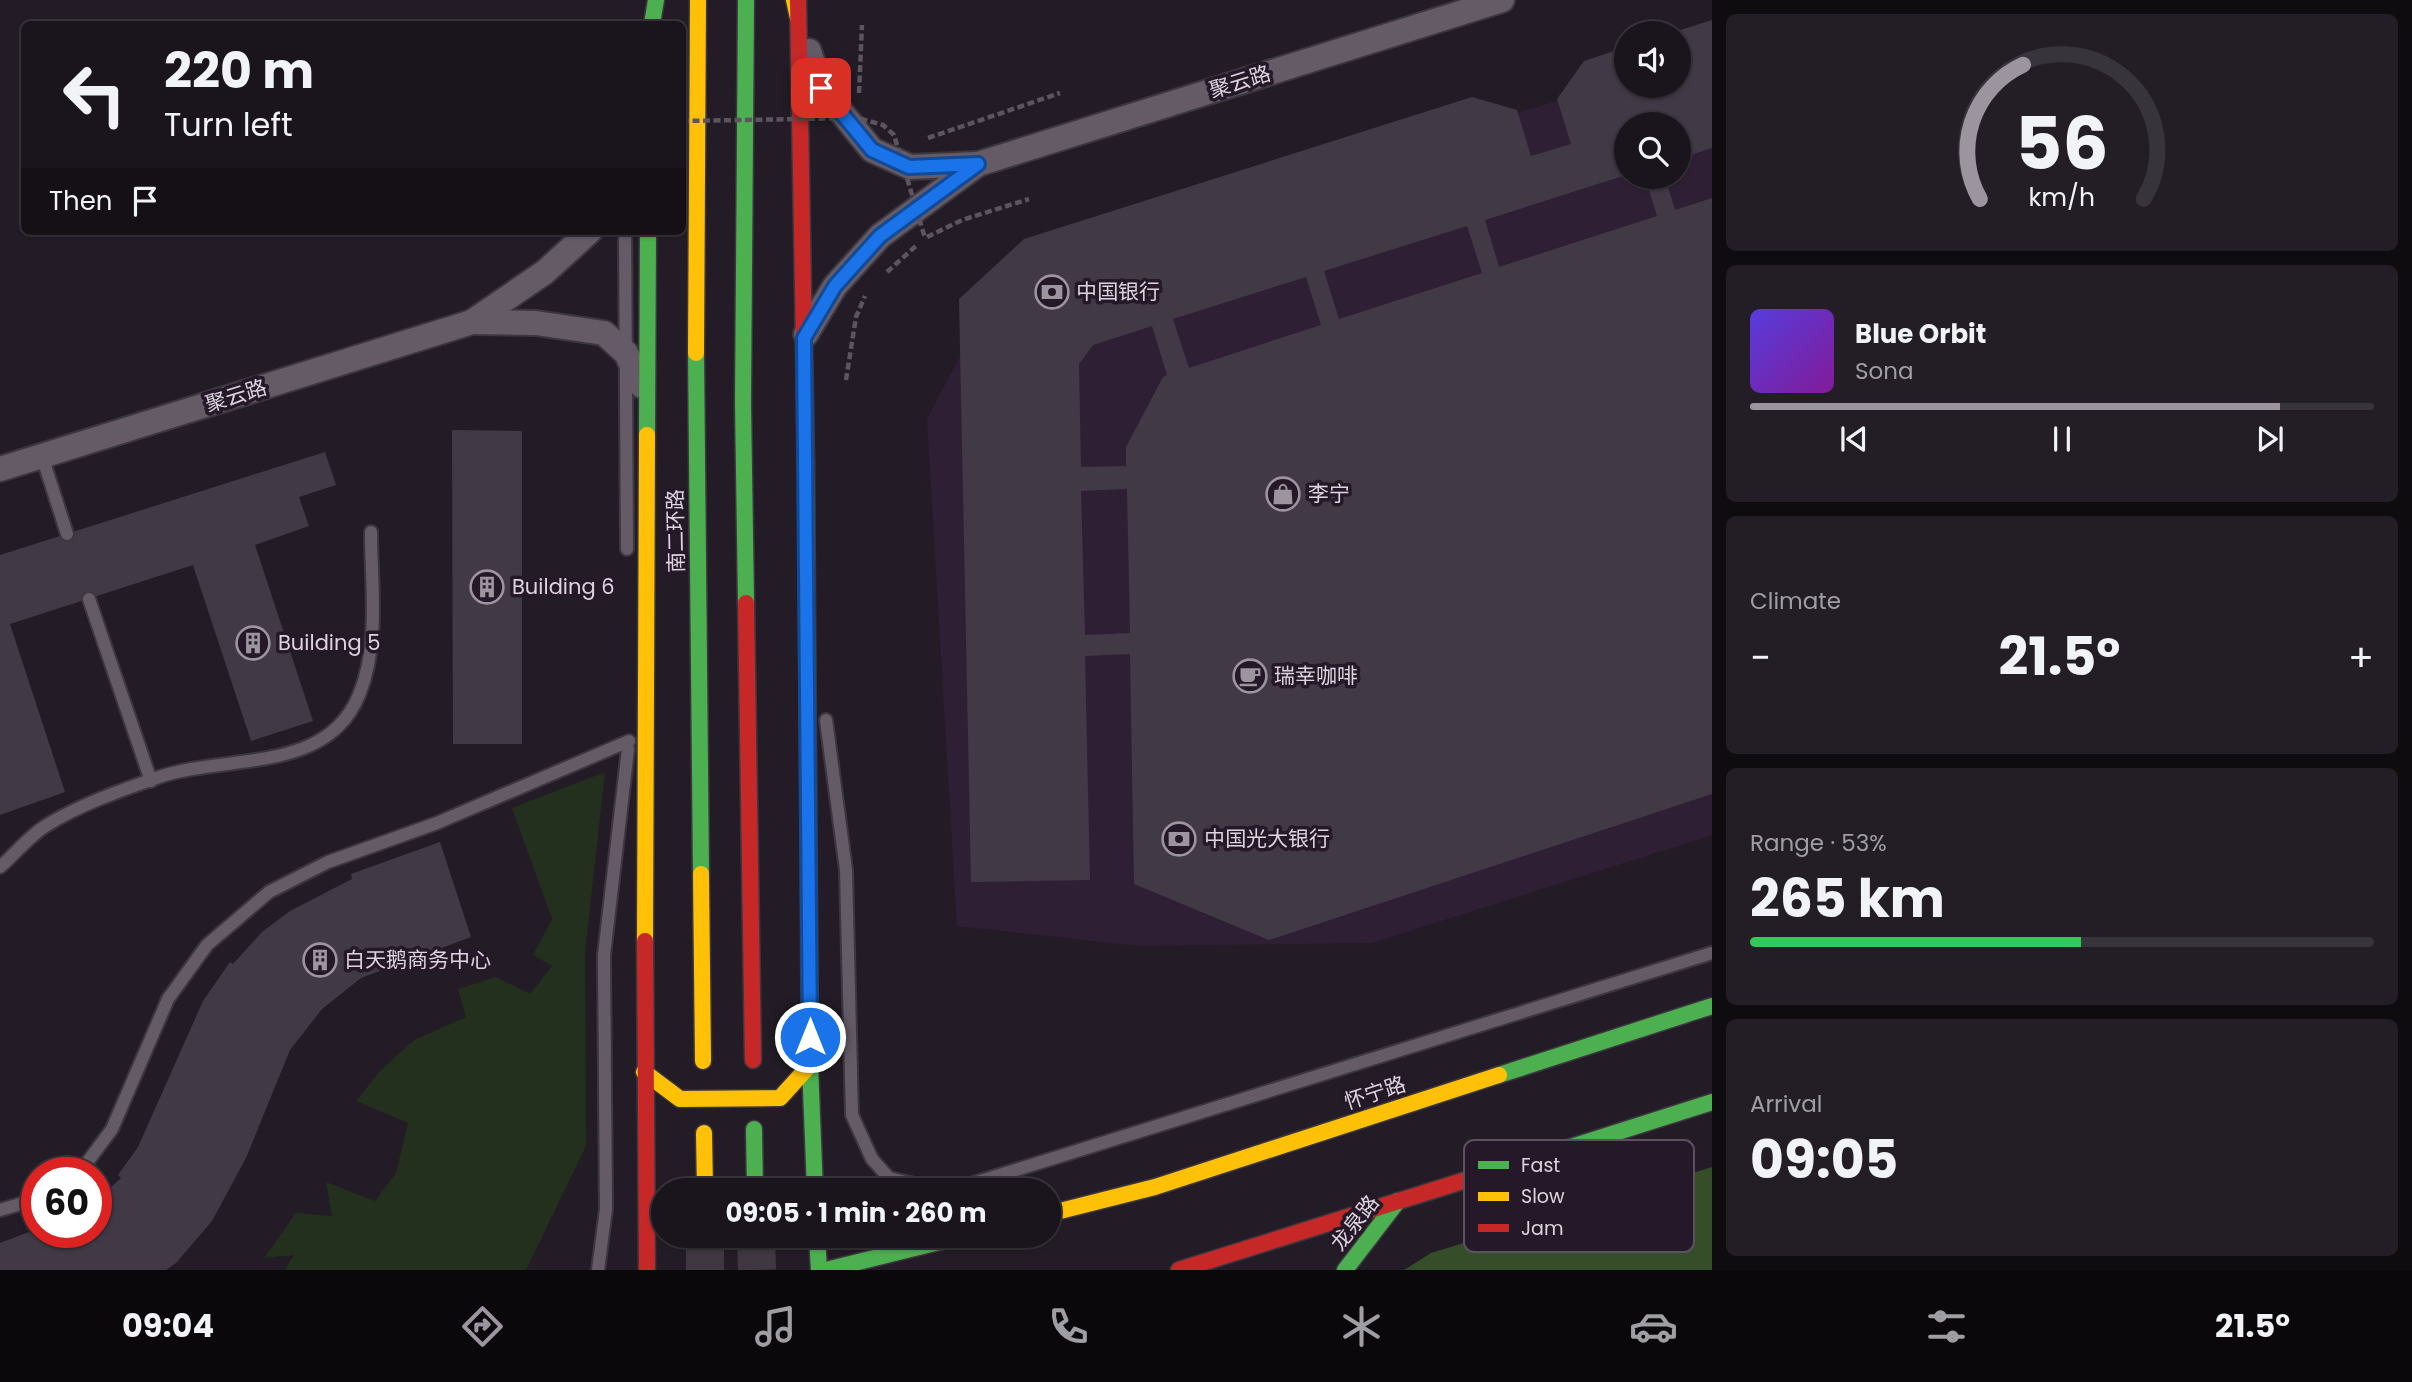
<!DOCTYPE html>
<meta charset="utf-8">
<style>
:root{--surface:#1a151c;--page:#231e25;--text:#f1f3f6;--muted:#9f9fa3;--line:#38343b;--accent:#9c949e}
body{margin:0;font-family:Poppins,"Noto Sans SC",sans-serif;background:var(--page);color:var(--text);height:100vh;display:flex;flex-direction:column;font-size:26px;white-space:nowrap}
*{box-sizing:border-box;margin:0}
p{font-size:23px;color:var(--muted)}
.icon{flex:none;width:38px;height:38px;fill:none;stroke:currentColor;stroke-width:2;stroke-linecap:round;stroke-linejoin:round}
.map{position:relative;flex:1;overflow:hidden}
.panel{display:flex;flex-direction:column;gap:14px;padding:14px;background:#0e0c0f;width:700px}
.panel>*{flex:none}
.guide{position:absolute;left:21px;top:21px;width:665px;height:214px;border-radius:10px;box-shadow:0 2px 5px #0004,0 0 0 2px var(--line);background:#1a151c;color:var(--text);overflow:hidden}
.tools{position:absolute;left:1614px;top:21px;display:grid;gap:14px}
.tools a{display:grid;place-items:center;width:77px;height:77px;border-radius:50%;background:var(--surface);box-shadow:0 2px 5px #0004,0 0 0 2px var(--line);font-size:35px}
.speed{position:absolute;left:21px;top:1157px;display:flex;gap:14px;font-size:35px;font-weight:700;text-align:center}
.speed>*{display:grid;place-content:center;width:91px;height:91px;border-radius:50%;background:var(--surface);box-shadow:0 2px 5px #0004,0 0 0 2px var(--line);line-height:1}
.speed .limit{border:10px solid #d22;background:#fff;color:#111}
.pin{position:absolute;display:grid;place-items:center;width:60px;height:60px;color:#fff;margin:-30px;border-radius:14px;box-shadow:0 4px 10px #0006}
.me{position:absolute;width:77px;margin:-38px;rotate:0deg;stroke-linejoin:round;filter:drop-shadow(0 0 5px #0008)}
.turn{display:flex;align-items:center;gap:24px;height:147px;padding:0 28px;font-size:32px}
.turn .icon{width:91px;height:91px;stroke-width:2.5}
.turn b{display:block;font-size:49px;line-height:60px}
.then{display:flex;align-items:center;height:66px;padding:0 28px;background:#0003;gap:14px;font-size:26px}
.big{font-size:52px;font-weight:700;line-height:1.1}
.panel .widget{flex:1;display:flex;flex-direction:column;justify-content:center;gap:10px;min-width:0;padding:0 24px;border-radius:10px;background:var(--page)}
.panel .dial{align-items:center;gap:0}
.dial svg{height:182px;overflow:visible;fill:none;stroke:var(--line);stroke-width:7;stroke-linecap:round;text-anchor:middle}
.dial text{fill:var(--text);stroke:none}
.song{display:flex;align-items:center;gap:21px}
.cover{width:84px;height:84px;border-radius:10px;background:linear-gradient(135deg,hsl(250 70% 55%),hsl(290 70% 35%))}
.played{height:7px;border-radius:4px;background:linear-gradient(90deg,var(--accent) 85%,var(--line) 85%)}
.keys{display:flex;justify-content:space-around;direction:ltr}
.heat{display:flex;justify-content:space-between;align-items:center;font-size:38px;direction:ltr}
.charge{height:10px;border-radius:5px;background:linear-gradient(90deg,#34c759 53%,var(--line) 0)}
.trip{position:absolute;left:651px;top:1178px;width:410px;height:70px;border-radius:35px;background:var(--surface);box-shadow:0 2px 5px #0004,0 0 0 2px var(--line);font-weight:700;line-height:70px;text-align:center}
.dock{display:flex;height:112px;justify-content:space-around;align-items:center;background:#0a080b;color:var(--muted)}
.dock .icon{width:49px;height:49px}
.dock .on{color:var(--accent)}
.dock b{font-size:32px;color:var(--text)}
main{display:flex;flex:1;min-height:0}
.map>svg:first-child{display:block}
.built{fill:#2f1f34;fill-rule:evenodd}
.green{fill:#23301d}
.forest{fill:#354e29}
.building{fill:#423946;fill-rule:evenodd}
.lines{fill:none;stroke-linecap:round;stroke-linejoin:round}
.highway-tunnel{stroke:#3f3842;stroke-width:38;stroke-dasharray:38 19;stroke-linecap:butt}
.lane-casing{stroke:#3c373f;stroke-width:16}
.street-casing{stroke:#3c373f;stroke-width:28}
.fast-casing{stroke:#3c373f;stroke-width:19}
.slow-casing{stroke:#3c373f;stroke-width:19}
.jam-casing{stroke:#3c373f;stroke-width:19}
.path{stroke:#5c555f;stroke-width:4.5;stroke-dasharray:7 3.5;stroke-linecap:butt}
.lane{stroke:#645b67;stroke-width:12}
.street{stroke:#645b67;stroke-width:24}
.fast{stroke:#4caf50;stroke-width:16}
.slow{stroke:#ffc107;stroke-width:16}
.jam{stroke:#c62828;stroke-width:16}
.path-bridge{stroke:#5c555f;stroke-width:4.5;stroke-dasharray:7 3.5;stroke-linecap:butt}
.route-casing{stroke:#114b97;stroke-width:18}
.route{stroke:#1a73e8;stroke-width:12}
.labels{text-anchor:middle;stroke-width:7;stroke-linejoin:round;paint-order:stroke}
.street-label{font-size:21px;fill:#ddd4df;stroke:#251929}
.poi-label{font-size:21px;fill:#ddd4df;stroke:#251929;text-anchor:start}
.key{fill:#251929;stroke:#5c5160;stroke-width:2}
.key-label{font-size:19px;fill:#ddd4df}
</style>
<main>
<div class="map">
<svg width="1712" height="1270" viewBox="0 0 1712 1270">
<rect width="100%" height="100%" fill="#231c26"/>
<path class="built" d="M 1712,54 L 1712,835 L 1372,943 L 1138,946 L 957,926 L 927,419 L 1007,268 L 1626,80 L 1626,86 L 1678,86 ZM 1626,124 L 1678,124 L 1678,177 L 1626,177 Z"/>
<polygon class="green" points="605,772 585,952 586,1146 526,1270 285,1270 294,1255 264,1258 296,1213 332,1216 326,1182 375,1201 396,1173 408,1123 356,1101 382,1069 414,1040 466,1017 458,989 496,977 530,994 552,966 533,955 552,919 512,808"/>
<polygon class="forest" points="1712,1167 1712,1270 1404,1270 1431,1253"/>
<g class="building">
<path d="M 1712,20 L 1712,148 L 1678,159 L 1678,124 L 1626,124 L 1626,175 L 1485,220 L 1499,267 L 1657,216 L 1645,177 L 1665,177 L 1675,210 L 1712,198 L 1712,794 L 1269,940 L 1134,884 L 1130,654 L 1085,656 L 1090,880 L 971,882 L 959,299 L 1024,239 L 1472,97 L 1517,110 L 1531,156 L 1571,144 L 1557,99 L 1584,61 L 1626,47 L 1626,86 L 1678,86 L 1678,33 L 1671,33 ZM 1467,226 L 1482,273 L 1339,319 L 1324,271 ZM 1306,277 L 1321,325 L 1189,368 L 1173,319 ZM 1152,326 L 1167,375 L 1163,377 L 1126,447 L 1126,466 L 1081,467 L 1079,364 L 1093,345 ZM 1127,489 L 1130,633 L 1085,635 L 1081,491 Z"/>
<polygon points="452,430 522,431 522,744 453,744"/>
<polygon points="325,452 336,485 299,497 309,526 255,545 313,721 251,741 193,565 10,624 65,792 0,815 0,555"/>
<polygon points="440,842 471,937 361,978 322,1009 290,1050 246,1158 212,1221 176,1263 166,1270 0,1270 0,1243 37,1229 37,1232 96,1232 96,1201 121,1178 118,1175 138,1147 203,1001 230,962 233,964 262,932 290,911 352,879 351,874"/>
</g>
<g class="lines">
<g class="highway-tunnel">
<polyline points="756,1236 757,1270"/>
<polyline points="705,1270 705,1236"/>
</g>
<defs>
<g id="lane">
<polyline points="625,231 627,549"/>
<polyline points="42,456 67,534"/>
<polyline points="89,599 151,781"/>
<polyline points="826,720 846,870 852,1115 872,1159 889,1178 931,1188 961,1187 1712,953"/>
<path d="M 0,867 C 15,854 30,835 47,825 C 81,804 122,790 159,777 C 227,754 327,774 359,695 C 380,645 371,584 371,532"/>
<polyline points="80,1172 112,1129 168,999 207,945 269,892 328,862 437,823 629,741"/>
<polyline points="0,1210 37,1199"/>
<polyline points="598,1270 606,1209 604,955 628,749"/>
</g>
<g id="street">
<polyline points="978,164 1502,0"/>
<polyline points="472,322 536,323 604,333 626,353 642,386"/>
<polyline points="806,334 835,286 880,236 978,164 910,167 872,150 821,87 809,51"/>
<polyline points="0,469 472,322 545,272 590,231"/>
</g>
<g id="fast">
<polyline points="746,0 743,403 746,603"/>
<polyline points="652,24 656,0"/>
<polyline points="696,353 701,874"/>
<polyline points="647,435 648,231"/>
<polyline points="806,463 810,1065 815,1190"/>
<polyline points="1499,1075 1712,1006"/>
<polyline points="754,1129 755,1190"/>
<polyline points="1533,1159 1712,1102"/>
<polyline points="817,1236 819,1270"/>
<polyline points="826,1270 963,1236"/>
<polyline points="1345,1270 1398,1201"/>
</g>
<g id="slow">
<polyline points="794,0 798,18"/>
<polyline points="696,353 698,0"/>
<polyline points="701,874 703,1061"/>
<polyline points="645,941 647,435"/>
<polyline points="644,1072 680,1099 780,1098 810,1065"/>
<polyline points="704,1133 705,1190"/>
<polyline points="1048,1214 1155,1187 1499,1075"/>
</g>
<g id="jam">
<polyline points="798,0 806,463"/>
<polyline points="746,603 753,1060"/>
<polyline points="645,941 647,1270"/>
<polyline points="1179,1270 1533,1159"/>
</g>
</defs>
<use href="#lane" class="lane-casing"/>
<use href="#street" class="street-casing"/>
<use href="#fast" class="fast-casing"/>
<use href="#slow" class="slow-casing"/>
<use href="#jam" class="jam-casing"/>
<g class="path">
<polyline points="859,93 862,25"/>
<polyline points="928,138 1060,93"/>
<polyline points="927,237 962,220 1029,199"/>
<polyline points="887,272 917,245"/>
<polyline points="846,380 856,317 865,296"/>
</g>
<use href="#lane" class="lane"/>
<use href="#street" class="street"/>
<use href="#fast" class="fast"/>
<use href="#slow" class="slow"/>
<use href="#jam" class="jam"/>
<polyline class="path-bridge" points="682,121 858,118 883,125 894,135 925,238"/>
</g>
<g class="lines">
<defs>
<polyline id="route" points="810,1037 804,338 835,286 880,236 978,164 909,167 872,150 821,88"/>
</defs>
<use href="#route" class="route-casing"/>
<use href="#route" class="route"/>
</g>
<defs>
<symbol id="bank-ring" viewBox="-11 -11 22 22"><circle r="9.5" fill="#251929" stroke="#9c949e" stroke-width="1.5"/><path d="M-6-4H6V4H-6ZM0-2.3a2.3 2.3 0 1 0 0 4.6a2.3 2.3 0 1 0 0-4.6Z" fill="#9c949e"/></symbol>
<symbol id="shop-ring" viewBox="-11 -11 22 22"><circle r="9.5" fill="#251929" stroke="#9c949e" stroke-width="1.5"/><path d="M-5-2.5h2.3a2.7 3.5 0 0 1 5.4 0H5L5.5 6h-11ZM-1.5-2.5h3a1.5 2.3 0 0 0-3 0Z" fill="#9c949e"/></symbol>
<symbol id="building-ring" viewBox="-11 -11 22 22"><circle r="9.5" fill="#251929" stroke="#9c949e" stroke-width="1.5"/><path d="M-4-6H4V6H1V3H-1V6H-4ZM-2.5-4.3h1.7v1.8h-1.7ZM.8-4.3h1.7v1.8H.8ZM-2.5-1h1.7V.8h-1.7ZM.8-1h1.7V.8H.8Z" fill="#9c949e"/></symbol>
<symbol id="cafe-ring" viewBox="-11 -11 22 22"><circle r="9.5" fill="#251929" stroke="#9c949e" stroke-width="1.5"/><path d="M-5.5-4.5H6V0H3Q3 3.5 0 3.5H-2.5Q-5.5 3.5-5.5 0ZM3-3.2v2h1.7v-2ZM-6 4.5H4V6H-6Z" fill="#9c949e"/></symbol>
</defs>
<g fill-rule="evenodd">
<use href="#bank-ring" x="1033" y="273" width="38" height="38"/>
<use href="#shop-ring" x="1264" y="475" width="38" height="38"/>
<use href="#building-ring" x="468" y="568" width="38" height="38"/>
<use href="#building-ring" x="234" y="624" width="38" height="38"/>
<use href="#cafe-ring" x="1231" y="657" width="38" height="38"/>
<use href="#bank-ring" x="1160" y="820" width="38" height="38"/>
<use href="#building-ring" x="301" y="941" width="38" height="38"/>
</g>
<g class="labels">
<g class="street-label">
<text transform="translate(1240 82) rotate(-17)" y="7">聚云路</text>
<text transform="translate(236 396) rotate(-17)" y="7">聚云路</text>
<text transform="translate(676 531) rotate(-91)" y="7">南二环路</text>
<text transform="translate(1375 1093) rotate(-18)" y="7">怀宁路</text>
<text transform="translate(1355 1223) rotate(-52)" y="7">龙泉路</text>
</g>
<g class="poi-label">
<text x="1076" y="299">中国银行</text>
<text x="1308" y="501">李宁</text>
<text x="512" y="594">Building 6</text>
<text x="278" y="650">Building 5</text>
<text x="1274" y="683">瑞幸咖啡</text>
<text x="1204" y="846">中国光大银行</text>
<text x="344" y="967">白天鹅商务中心</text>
</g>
</g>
<rect x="1464" y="1140" width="230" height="112" rx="10" class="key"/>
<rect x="1478" y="1161" width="31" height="8" fill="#4caf50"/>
<rect x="1478" y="1192" width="31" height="9" fill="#ffc107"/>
<rect x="1478" y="1224" width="31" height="8" fill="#c62828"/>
<g class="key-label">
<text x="1521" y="1172">Fast</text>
<text x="1521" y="1203">Slow</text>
<text x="1521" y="1235">Jam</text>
</g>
</svg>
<div class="tools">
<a><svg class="icon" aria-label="sound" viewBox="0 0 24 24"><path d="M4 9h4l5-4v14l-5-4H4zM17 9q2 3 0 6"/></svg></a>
<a><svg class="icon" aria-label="search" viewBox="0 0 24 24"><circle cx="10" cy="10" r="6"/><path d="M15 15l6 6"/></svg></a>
</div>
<div class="speed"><div class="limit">60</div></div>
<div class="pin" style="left:821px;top:88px;background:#d93025"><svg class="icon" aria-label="arrive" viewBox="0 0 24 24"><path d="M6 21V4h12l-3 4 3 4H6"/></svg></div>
<svg class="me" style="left:810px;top:1037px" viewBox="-20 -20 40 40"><circle r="17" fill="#1a73e8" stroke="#fff" stroke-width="3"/><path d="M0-11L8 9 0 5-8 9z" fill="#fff"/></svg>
<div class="trip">09:05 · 1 min · 260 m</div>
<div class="guide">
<div class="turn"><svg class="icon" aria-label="left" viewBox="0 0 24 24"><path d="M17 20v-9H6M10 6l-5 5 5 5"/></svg><div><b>220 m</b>Turn left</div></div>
<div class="then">Then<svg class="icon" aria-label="arrive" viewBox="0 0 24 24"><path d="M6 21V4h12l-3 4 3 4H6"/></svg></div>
</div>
</div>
<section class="panel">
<div class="widget dial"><svg viewBox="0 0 100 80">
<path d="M14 69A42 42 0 1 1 86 69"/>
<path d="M14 69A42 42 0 0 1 33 10" stroke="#9c949e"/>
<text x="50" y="56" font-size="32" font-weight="700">56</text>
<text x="50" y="72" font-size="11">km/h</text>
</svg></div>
<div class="widget">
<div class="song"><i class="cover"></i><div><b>Blue Orbit</b><p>Sona</p></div></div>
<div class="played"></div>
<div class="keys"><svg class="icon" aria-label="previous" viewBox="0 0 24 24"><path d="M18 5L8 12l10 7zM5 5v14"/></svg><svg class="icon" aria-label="pause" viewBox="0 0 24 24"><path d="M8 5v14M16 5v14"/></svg><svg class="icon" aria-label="next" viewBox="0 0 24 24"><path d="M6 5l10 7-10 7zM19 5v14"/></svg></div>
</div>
<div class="widget"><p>Climate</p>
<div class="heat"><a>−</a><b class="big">21.5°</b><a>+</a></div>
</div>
<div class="widget"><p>Range · 53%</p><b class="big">265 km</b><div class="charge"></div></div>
<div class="widget"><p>Arrival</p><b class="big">09:05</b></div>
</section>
</main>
<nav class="dock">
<b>09:04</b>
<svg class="icon on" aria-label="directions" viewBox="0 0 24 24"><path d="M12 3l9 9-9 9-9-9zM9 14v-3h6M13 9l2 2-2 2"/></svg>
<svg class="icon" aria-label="music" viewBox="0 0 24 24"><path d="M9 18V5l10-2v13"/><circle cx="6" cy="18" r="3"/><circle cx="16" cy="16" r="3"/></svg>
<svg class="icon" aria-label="phone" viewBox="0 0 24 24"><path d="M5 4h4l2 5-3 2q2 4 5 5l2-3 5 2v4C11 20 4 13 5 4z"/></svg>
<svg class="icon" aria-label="climate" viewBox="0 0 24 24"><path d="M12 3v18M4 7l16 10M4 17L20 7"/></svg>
<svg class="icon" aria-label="car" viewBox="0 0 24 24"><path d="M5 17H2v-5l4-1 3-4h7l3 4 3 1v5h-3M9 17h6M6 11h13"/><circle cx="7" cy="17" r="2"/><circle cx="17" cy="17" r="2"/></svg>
<svg class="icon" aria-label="filters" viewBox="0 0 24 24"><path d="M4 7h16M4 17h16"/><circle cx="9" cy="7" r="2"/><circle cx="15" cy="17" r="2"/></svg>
<b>21.5°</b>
</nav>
